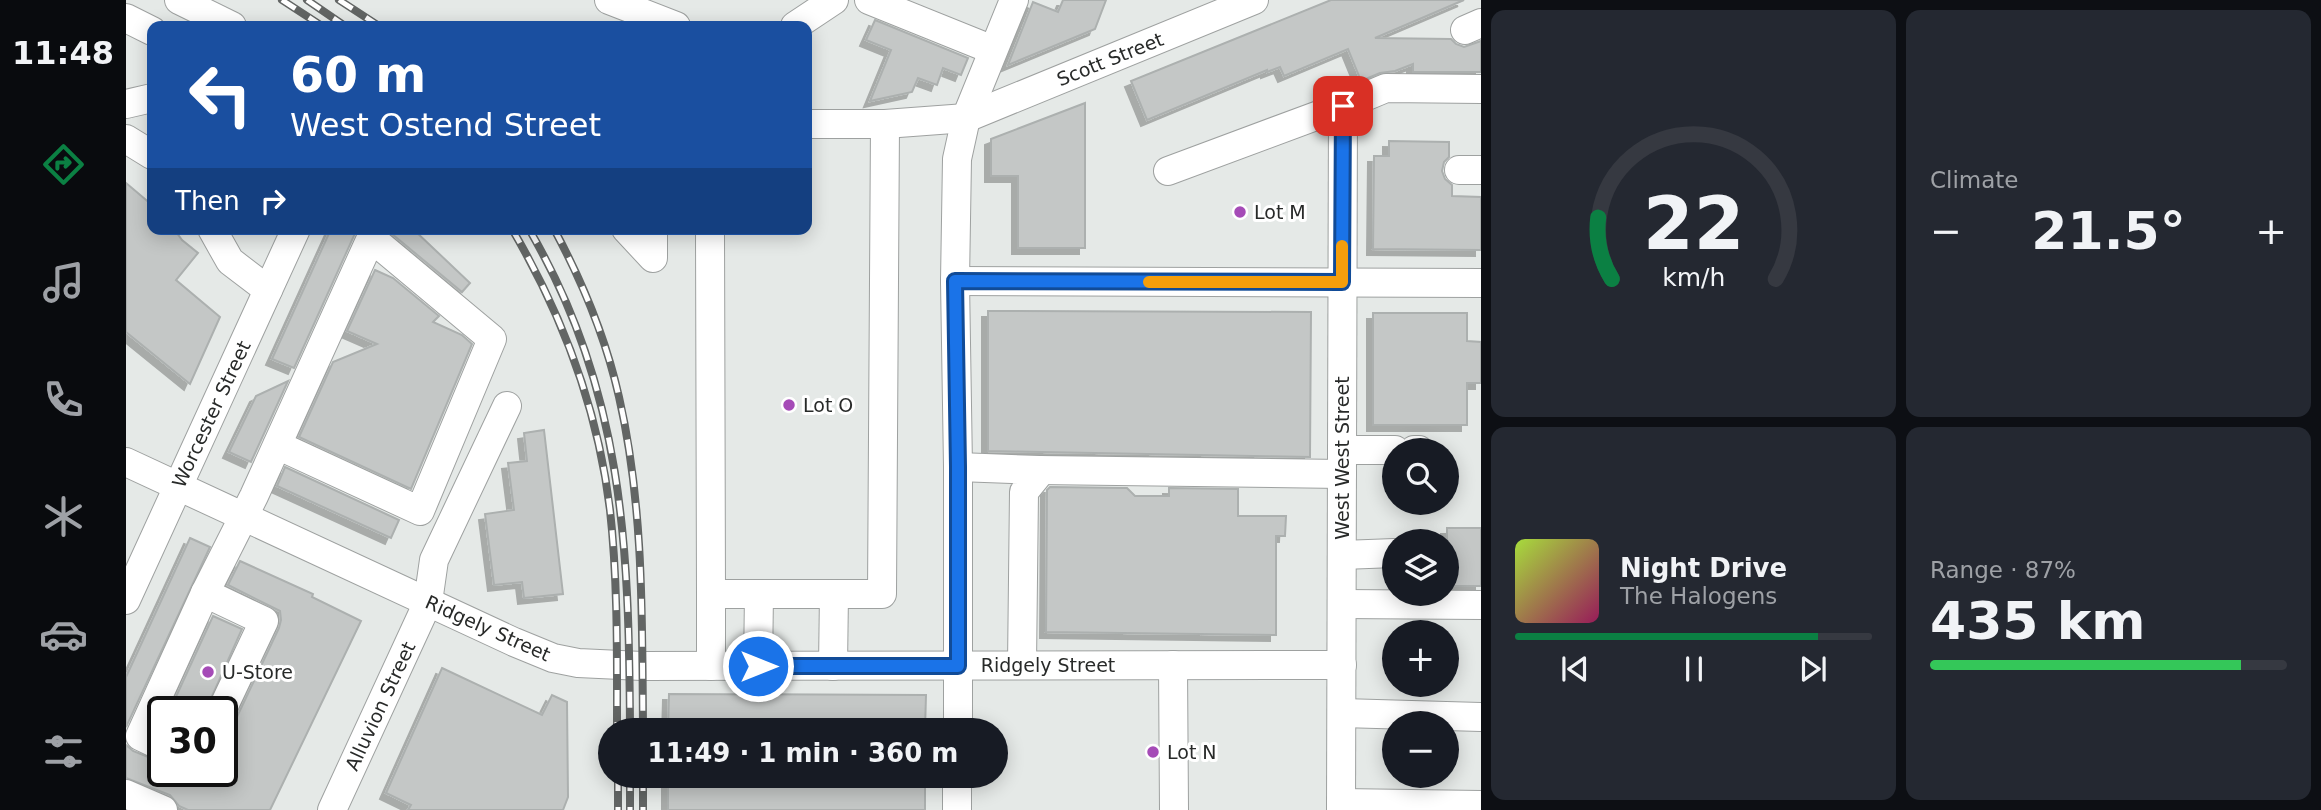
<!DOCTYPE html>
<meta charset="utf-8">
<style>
:root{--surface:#171b24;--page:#242831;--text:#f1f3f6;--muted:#9ea1a6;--line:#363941;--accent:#0b8043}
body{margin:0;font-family:"DejaVu Sans",sans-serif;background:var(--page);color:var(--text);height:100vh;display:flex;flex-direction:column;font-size:26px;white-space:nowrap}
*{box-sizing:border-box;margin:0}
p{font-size:23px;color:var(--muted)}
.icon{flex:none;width:38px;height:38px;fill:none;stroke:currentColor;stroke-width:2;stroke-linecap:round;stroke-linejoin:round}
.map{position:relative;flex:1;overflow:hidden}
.sheet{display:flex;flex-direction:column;gap:10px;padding:10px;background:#0d0f14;width:840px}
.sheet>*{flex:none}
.banner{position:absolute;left:21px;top:21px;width:665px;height:214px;border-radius:14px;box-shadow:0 4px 18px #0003;background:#1a4fa0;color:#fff;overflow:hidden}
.controls{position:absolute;left:1256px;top:438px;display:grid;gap:14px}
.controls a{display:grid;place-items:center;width:77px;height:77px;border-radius:50%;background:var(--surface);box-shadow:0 4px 18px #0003;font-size:35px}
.speed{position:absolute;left:21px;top:696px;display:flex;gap:14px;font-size:35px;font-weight:700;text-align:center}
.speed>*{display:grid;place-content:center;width:91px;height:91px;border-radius:50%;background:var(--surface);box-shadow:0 4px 18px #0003;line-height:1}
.speed .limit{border:4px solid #111;border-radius:10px;background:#fff;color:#111}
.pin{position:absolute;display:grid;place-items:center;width:60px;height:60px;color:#fff;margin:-30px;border-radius:14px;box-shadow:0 4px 10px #0006}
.me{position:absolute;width:77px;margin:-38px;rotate:90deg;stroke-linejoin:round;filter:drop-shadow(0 0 5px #0008)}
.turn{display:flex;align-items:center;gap:24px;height:147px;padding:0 28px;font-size:32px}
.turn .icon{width:91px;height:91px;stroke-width:2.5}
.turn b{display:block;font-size:49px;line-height:60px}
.then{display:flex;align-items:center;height:66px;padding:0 28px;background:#0003;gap:14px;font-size:26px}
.big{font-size:52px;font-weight:700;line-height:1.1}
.sheet .tile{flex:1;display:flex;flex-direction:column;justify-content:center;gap:10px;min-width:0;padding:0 24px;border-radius:14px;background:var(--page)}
.sheet .dial{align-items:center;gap:0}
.dial svg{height:182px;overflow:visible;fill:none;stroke:var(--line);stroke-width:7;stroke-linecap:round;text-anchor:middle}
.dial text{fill:var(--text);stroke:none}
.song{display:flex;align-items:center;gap:21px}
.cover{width:84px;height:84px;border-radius:10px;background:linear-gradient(135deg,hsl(80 70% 55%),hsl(330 70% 35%))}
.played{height:7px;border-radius:4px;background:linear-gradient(90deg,var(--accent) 85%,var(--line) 85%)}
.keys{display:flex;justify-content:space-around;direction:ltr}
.heat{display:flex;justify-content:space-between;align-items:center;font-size:38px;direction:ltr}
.charge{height:10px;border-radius:5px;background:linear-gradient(90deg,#34c759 87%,var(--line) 0)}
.sheet .tiles{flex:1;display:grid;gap:10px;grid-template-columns:repeat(2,1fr)}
.trip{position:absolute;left:472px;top:718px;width:410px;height:70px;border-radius:35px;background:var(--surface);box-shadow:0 4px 18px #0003;font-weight:700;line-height:70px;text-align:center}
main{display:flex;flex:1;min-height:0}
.menu{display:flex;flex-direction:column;width:126px;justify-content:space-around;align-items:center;background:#090b0e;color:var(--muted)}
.menu .icon{width:49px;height:49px}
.menu .active{color:var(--accent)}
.menu b{font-size:32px;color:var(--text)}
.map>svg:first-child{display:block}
.building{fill:#c4c7c6;stroke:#acb0af;stroke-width:2;filter:url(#shadow)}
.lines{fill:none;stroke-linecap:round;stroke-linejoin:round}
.minor-casing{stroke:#9ea1a0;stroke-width:30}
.minor{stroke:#fff;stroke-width:28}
.rail-casing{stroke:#626564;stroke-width:8}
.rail{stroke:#fff;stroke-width:5;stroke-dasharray:16;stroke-linecap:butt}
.route-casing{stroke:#114b97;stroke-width:18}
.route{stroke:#1a73e8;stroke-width:12}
.slow{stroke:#f59e0b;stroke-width:12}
.poi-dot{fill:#a54bb7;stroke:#fff;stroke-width:2.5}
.labels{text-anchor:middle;stroke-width:6;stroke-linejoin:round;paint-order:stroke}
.street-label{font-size:19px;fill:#282a29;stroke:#fff}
.poi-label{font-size:19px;fill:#282a29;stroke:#fff;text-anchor:start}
</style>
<main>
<nav class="menu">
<b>11:48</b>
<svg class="icon active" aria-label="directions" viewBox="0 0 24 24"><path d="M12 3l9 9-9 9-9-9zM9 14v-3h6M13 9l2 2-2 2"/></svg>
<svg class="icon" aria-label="music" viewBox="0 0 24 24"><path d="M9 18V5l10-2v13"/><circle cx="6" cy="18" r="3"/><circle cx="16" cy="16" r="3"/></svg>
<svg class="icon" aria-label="phone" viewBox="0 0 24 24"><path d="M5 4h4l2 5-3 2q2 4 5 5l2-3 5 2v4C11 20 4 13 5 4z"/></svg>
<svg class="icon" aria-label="climate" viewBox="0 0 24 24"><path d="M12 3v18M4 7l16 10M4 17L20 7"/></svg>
<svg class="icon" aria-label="car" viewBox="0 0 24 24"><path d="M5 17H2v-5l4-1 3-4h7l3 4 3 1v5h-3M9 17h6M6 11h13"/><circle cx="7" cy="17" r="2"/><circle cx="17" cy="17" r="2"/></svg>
<svg class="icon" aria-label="filters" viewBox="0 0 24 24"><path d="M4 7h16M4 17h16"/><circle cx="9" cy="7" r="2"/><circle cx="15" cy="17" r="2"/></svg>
</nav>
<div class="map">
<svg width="1355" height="810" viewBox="0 0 1355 810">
<defs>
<filter id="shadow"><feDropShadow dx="-6" dy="6" stdDeviation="0" flood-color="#0004"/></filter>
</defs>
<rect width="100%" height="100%" fill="#e5e9e7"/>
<g class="building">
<polygon points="937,0 980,0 969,29 882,65 907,2 932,12"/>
<polygon points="1205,0 1338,0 1249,38 1325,39 1330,44 1338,47 1355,41 1355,72 1287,72 1287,64 1269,71 1254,73 1235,81 1222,49 1158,76 1154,67 1141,72 1141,70 1021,120 1005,81"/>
<polygon points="749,20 842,58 835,75 817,68 811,85 792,78 786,92 744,101 765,50 740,40"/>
<polygon points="959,103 959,248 892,248 892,176 865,176 865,139"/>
<polygon points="1263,141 1323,142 1323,157 1318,162 1316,171 1319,179 1326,185 1326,196 1355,197 1355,250 1247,249 1248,156 1263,156"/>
<polygon points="0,183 26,205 26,229 48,229 56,240 72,253 50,280 94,317 64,384 0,332"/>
<polygon points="205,229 231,229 168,368 146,359"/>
<polygon points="260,229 287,229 344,283 336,292"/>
<polygon points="249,270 267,278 313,316 307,322 336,335 346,344 285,489 173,437 207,362 251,344 221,331"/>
<polygon points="862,311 1185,312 1184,457 862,451"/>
<polygon points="1247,313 1341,313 1341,341 1355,342 1355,383 1341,383 1341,425 1247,425"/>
<polygon points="162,381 125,462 103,452 130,396"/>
<polygon points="418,430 437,594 398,598 396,582 368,585 359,514 388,510 382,463 401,461 398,433"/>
<polygon points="159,467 273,520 265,538 151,486"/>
<polygon points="924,487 1001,488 1009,496 1043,496 1043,488 1112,489 1112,516 1160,516 1159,536 1150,536 1150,635 920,632 921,490"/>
<rect x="1321" y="528" width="34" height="58"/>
<polygon points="64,538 84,547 0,727 0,677"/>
<polygon points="114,561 187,594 186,597 235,621 144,810 62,810 53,806 44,795 0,778 0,745 7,751 37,763 37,772 49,772 75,784 80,772 96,772 96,737 101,727 110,719 153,628 155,620 154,611 102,585"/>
<polygon points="87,616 116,629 79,712 43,712"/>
<polygon points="316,668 416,715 426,695 441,702 442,797 437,810 282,810 285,805 260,793"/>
<polygon points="543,694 800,695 799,730 542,730"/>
<rect x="542" y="775" width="257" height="35"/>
</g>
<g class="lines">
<defs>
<g id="minor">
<polyline points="53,0 106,26"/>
<polyline points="483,0 550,26"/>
<polyline points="743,0 867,50"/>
<polyline points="0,18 26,31"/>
<polyline points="669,26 708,0"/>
<polyline points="1339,30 1355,23"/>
<polyline points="0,104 26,98"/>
<polyline points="681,124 759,124 840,118 1128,0"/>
<polyline points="0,139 26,155"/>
<polyline points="1333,170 1355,170"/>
<polyline points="1042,171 1217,106 1260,88 1355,89"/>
<polyline points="86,229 104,261 142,290"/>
<polyline points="500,229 527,258 527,229"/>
<polyline points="584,229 585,594 756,594 759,124"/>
<polyline points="829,281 1355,283"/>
<polyline points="1216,450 1269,450"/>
<polyline points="1288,450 1293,450"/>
<polyline points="0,462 388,642 427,658 452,663 516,666 1216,665"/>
<polyline points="832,467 913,470 911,476 898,492 896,665"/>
<polyline points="913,470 1216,474"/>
<polyline points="1216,555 1269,553"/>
<polyline points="79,593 138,621 95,712"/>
<polyline points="585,594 585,666"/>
<polyline points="0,600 170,229"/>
<polyline points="1216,604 1355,605"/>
<polyline points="1047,665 1048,810"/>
<polyline points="632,666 633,594"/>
<polyline points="707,666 708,594"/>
<polyline points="1216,713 1355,717"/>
<polyline points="832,730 832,467 829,281 831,159 840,118 888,0"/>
<polyline points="37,747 14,736 79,593 128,496 245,238 366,339 294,511 151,445"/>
<polyline points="0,794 37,810"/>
<polyline points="1215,803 1355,805"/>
<polyline points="206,810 302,602 308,560 381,406"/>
<polyline points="831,810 831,775"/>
<polyline points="1215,810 1217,106"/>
</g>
</defs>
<use href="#minor" class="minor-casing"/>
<use href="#minor" class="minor"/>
<defs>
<g id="rail">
<polyline points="156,0 196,26"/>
<polyline points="181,0 219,26"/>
<polyline points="213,0 253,26"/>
<path d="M 386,229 C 437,316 472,410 484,510 C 492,583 491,657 491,730"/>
<path d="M 403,229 C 498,393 503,546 504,730"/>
<path d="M 428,229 C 456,281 480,339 493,397 C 518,506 516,619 517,730"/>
<polyline points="492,775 492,810"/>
<polyline points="504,775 504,810"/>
<polyline points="517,775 517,810"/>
</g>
</defs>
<use href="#rail" class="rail-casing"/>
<use href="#rail" class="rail"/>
</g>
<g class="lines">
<defs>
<polyline id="route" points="632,666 832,666 832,467 829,281 1216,282 1217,106"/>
</defs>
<use href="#route" class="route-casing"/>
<use href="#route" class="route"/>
<polyline class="slow" points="1023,282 1216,282 1216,246"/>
</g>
<g class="poi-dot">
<circle cx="1114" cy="212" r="7"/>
<circle cx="663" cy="405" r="7"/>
<circle cx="82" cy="672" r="7"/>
<circle cx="1027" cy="752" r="7"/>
</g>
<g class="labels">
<g class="street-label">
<text transform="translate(984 59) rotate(-22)" y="7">Scott Street</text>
<text transform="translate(85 414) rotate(-65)" y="7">Worcester Street</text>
<text transform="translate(1216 458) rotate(-90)" y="7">West West Street</text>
<text transform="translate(362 628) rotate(24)" y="7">Ridgely Street</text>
<text x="922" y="672">Ridgely Street</text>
<text transform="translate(254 706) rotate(-65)" y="7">Alluvion Street</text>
</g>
<g class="poi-label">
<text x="1128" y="219">Lot M</text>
<text x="677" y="412">Lot O</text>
<text x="96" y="679">U-Store</text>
<text x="1041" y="759">Lot N</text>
</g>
</g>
</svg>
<div class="controls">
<a><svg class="icon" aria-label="search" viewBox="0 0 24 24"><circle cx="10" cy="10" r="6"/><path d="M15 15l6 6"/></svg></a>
<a><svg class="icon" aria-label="layers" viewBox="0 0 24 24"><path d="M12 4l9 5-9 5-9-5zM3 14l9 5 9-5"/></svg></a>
<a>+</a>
<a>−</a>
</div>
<div class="speed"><div class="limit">30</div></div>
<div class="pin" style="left:1217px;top:106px;background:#d93025"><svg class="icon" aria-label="arrive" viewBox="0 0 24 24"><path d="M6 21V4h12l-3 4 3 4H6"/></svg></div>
<svg class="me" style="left:632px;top:666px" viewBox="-20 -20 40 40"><circle r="17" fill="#1a73e8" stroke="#fff" stroke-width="3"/><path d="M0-11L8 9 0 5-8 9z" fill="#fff"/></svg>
<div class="trip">11:49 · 1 min · 360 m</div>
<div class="banner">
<div class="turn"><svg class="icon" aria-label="left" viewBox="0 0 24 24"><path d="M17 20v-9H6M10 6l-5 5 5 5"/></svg><div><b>60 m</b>West Ostend Street</div></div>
<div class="then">Then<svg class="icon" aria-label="right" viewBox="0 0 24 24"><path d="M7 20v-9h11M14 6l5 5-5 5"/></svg></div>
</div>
</div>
<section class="sheet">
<div class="tiles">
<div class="tile dial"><svg viewBox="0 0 100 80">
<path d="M14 69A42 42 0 1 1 86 69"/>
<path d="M14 69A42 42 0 0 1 8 42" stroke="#0b8043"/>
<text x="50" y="56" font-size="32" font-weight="700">22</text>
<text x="50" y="72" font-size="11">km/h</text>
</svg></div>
<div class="tile"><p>Climate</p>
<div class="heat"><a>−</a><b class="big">21.5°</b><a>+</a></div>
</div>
<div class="tile">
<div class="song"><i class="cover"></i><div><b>Night Drive</b><p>The Halogens</p></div></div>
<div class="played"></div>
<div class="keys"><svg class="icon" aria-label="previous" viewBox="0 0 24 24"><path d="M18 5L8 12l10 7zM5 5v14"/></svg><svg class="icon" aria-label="pause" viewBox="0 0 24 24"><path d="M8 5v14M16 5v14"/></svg><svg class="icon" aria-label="next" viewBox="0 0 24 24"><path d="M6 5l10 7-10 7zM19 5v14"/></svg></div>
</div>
<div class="tile"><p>Range · 87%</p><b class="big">435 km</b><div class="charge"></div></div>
</div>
</section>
</main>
